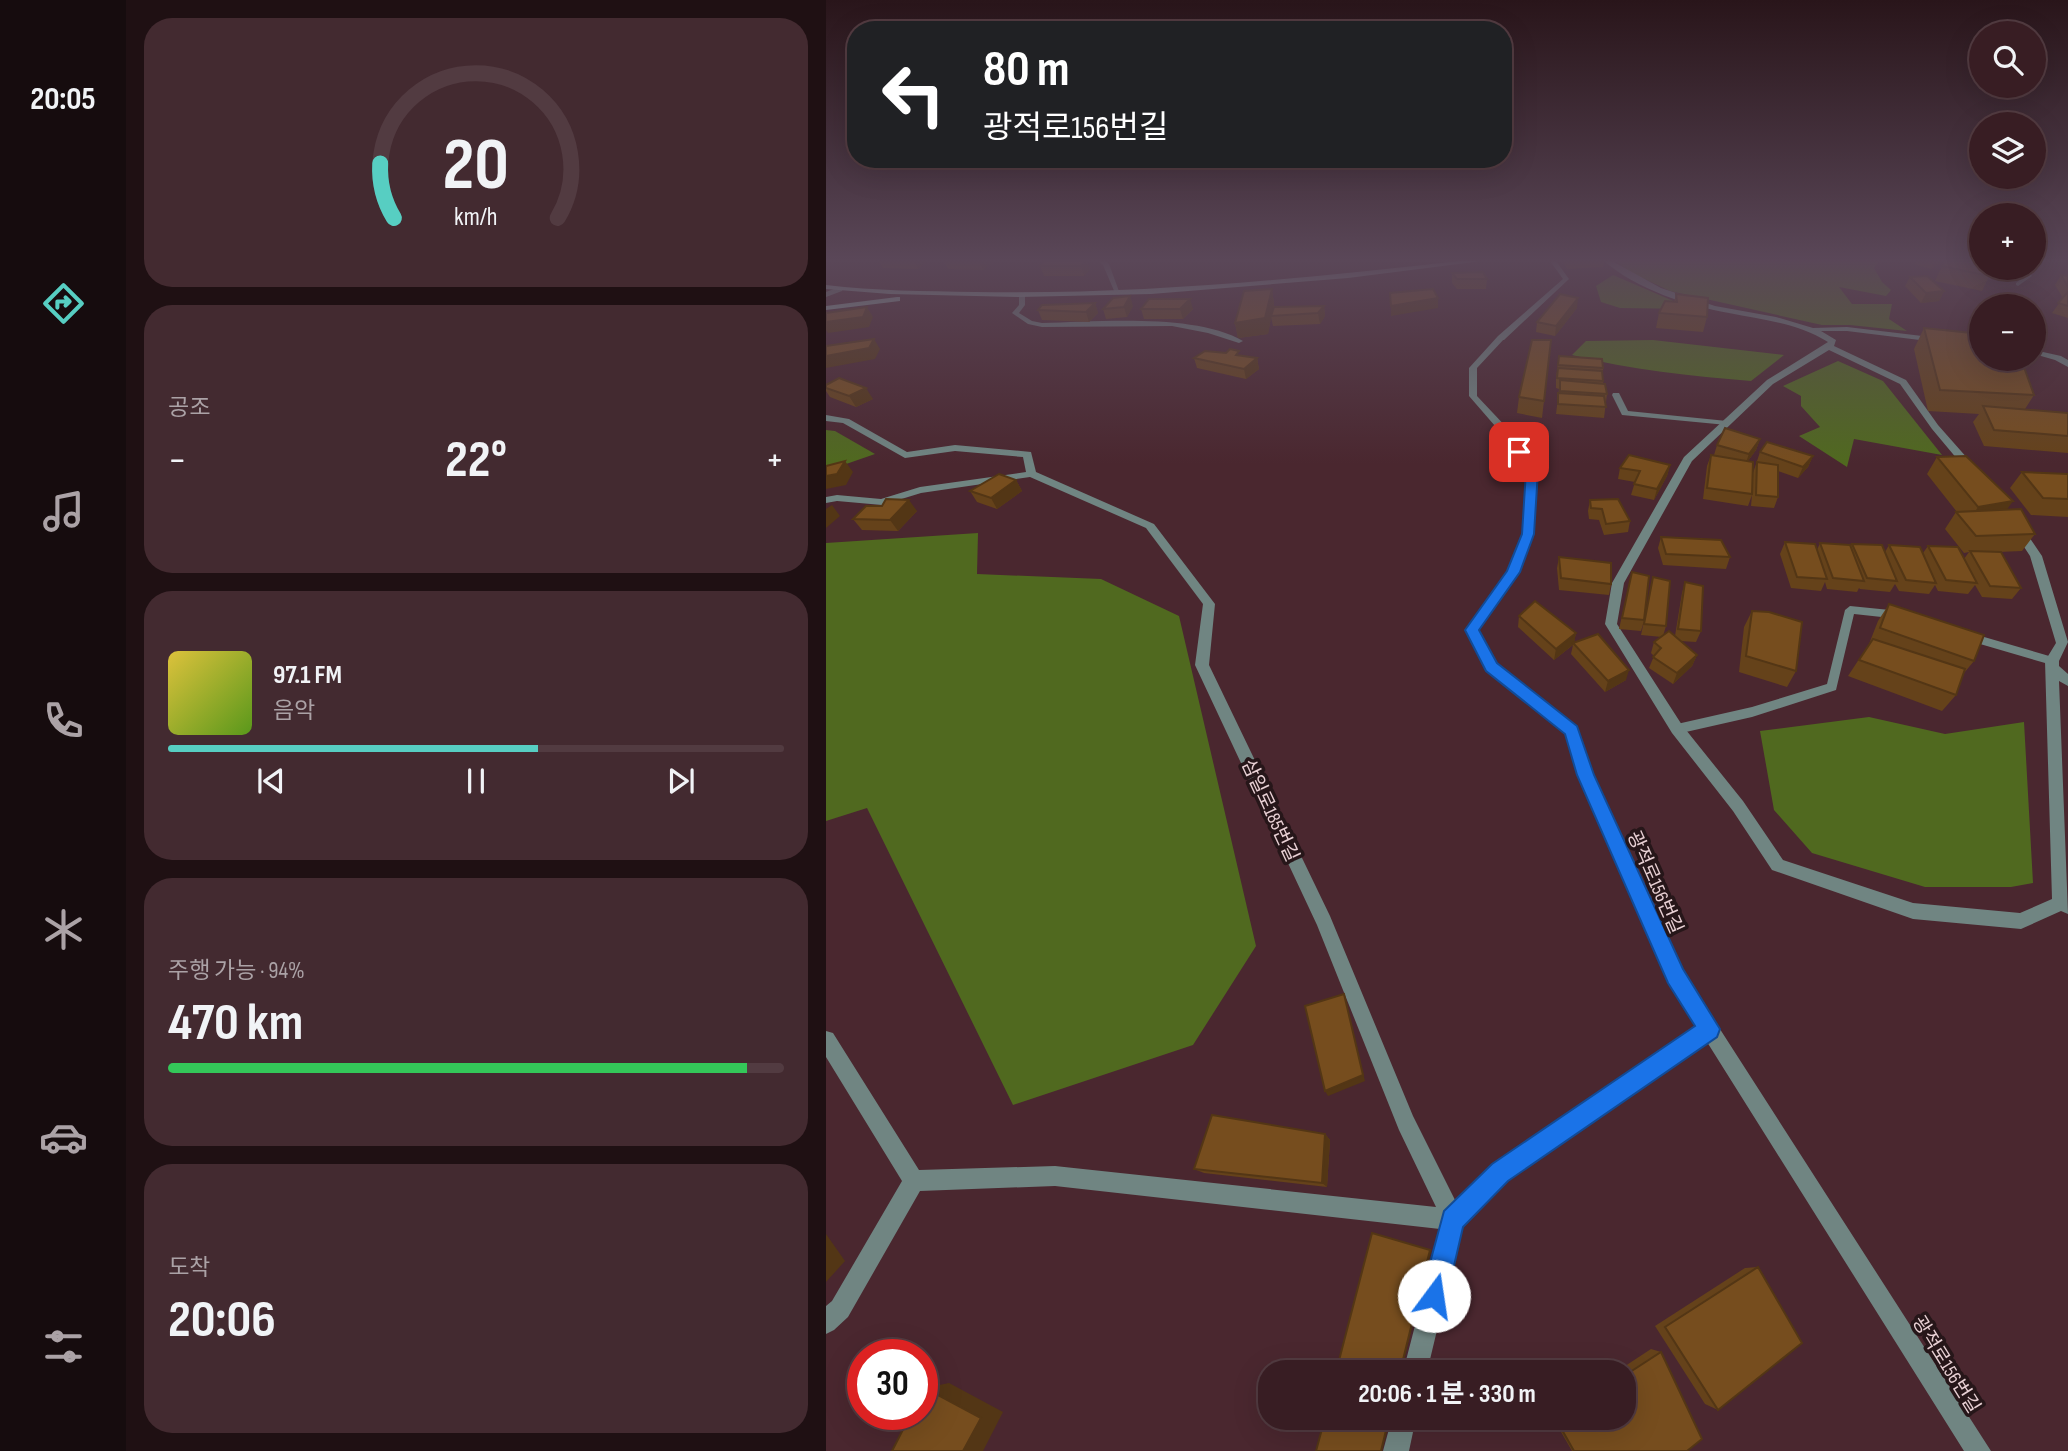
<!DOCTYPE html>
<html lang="ko">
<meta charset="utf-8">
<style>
:root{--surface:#381d23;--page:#432a30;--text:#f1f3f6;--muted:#aba2a6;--line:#523b41;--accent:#57cec2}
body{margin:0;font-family:"Sofia Sans Condensed","Noto Sans KR",sans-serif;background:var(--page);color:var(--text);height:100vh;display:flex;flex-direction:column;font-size:26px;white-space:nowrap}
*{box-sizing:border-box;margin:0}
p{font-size:23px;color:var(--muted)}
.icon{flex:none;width:38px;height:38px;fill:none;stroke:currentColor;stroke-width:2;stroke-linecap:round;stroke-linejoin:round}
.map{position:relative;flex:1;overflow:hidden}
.drawer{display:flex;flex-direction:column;gap:18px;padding:18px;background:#1f1013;width:700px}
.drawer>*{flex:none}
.hud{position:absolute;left:21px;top:21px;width:665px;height:147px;border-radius:28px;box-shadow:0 7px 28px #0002,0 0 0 2px var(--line);background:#202124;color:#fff;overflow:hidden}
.tools{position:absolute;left:1143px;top:21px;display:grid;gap:14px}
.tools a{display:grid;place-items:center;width:77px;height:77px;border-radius:50%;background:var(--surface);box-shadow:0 7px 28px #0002,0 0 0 2px var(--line);font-size:35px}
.speed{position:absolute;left:21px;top:1339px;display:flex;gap:14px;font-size:35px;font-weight:700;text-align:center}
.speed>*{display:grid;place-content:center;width:91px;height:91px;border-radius:50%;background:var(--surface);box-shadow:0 7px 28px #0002,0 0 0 2px var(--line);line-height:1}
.speed .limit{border:10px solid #d22;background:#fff;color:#111}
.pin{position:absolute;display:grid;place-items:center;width:60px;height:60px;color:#fff;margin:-30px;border-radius:14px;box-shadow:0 4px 10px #0006}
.me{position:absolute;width:77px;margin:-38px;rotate:14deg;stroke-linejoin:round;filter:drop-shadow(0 0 5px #0008)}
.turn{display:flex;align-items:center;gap:24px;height:147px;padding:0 21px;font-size:32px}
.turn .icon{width:91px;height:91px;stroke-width:2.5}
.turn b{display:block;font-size:49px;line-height:60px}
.big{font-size:52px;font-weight:700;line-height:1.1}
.drawer .tile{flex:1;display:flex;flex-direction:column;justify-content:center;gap:10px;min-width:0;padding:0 24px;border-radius:28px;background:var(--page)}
.drawer .dial{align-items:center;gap:0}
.dial svg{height:182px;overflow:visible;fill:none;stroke:var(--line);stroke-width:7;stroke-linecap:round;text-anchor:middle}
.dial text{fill:var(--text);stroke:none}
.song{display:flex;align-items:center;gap:21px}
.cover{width:84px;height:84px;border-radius:10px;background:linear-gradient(135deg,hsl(50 70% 55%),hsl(90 70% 35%))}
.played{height:7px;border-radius:4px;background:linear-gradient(90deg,var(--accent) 60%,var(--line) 60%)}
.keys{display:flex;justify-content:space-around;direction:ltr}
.heat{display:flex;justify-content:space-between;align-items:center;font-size:38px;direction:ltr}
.charge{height:10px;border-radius:5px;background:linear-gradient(90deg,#34c759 94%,var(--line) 0)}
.trip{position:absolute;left:432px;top:1360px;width:378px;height:70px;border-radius:28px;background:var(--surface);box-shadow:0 7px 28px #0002,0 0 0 2px var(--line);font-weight:700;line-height:70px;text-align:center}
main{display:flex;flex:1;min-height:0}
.tab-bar{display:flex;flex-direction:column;width:126px;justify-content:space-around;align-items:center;background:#160c0e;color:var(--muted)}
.tab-bar .icon{width:49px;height:49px}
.tab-bar .active{color:var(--accent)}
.tab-bar b{font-size:32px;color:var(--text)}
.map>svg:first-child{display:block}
.forest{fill:#50691f}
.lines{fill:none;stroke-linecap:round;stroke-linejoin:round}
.service{fill:#708582;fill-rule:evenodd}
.minor{fill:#708582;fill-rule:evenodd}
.secondary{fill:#92b2ae;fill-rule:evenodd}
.wall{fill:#65421a}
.shaded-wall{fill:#533615}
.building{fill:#764d1e;stroke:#533615;stroke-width:2}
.route{fill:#1a73e8;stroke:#114b97;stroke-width:2}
.labels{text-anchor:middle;stroke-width:7;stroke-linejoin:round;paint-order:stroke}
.street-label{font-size:19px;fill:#e9d1d5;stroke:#261619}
</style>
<main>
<nav class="tab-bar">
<b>20:05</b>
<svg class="icon active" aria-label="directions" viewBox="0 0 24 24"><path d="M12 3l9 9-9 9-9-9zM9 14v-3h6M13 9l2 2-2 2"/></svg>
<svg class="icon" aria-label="music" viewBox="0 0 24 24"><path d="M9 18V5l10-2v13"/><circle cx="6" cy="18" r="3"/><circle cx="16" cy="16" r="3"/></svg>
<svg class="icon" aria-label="phone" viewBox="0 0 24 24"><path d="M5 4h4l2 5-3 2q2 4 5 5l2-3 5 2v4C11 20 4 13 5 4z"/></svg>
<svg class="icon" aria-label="climate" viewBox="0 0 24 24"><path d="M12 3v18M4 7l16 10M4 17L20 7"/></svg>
<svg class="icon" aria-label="car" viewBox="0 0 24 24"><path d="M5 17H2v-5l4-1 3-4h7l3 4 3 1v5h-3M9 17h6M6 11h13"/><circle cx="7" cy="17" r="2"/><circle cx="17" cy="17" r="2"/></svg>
<svg class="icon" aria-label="filters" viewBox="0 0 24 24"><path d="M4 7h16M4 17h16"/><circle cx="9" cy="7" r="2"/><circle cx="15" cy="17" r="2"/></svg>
</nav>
<section class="drawer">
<div class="tile dial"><svg viewBox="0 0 100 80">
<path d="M14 69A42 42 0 1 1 86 69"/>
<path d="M14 69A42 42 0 0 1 8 45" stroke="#57cec2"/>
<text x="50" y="56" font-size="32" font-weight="700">20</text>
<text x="50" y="72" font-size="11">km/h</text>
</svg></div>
<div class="tile"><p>공조</p>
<div class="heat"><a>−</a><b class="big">22°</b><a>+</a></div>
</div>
<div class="tile">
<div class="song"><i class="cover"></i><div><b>97.1 FM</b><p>음악</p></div></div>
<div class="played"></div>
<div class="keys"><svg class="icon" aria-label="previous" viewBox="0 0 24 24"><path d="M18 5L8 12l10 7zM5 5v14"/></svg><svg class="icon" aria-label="pause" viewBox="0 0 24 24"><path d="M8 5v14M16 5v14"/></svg><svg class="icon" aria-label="next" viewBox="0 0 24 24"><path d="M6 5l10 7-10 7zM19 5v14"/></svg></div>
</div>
<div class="tile"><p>주행 가능 · 94%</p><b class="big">470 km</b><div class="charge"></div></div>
<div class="tile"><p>도착</p><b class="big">20:06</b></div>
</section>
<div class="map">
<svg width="1242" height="1451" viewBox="0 0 1242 1451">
<rect width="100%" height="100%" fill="#4a272f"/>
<g class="forest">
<polygon points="790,261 1053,261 1048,268 1056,282 1065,290 1060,296 1013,287 1026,304 1066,304 1063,319 1081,331 1024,325 996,325 844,291 804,272"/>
<polygon points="787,275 866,309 794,308 775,302 770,286"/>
<path d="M 827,340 L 958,355 L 925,381 C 865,376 805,370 746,355 L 760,341 Z"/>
<polygon points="1012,361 1057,381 1116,455 1028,439 1021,467 973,436 994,427 975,406 975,396 957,386"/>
<polygon points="0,430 9,431 49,454 0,471"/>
<polygon points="152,533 151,574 275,579 353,616 430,946 367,1045 187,1105 41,808 0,821 0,543"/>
<polygon points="1043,717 1119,734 1198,722 1207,883 1185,887 1099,887 986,853 948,810 934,731"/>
</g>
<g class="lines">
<g class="service">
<polygon points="272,261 280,261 283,264 294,294 289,293 277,265"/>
<polygon points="724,261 730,261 743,279 678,340 672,340 672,336 737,279"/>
<polygon points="1194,268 1200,268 1206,276 1192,286 1190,285 1190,283 1199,276"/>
<path d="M 196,294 L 199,296 L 199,305 L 193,313 L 206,321 L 216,323 C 272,322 369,313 417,341 L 413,343 L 382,333 L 346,326 L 216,327 L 202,324 L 186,313 L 193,305 L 193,296 Z"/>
<polygon points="787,393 793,393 802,411 901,421 905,423 901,425 796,415 786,395"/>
<polygon points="1024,606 1074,611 1079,615 1074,619 1028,614 1010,690 926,717 851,734 847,732 845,729 847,726 851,724 926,707 1001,684 1019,610"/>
<polygon points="1141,632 1230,658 1232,661 1226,665 1137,639 1135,636 1137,633"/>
</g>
<g class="minor">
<path d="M 778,261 L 786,261 L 835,288 L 889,306 L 950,317 L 987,328 L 1021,327 L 1113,338 L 1114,340 L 1110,342 L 1021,331 L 995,331 L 1010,340 L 1008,346 L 1080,380 L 1112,425 L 1150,468 L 1150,472 L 1142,472 L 1106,429 L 1074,384 L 1003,350 L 947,384 L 866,461 L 798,583 L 791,624 L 856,725 L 917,801 L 957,860 L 1087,903 L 1194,913 L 1226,899 L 1219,661 L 1230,643 L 1204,556 L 1187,530 L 1189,528 L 1197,528 L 1216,556 L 1242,642 L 1233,661 L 1233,666 L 1242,674 L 1242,686 L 1233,681 L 1242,914 L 1235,911 L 1195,929 L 1087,919 L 946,870 L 907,811 L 846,733 L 779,624 L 786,583 L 858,457 L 941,380 L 1002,342 C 971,323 937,320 903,313 C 860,305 812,290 778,261 Z"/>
<polygon points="13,287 17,289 16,291 0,297 0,292"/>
<polygon points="672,336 679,338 651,368 651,396 683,430 711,471 708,534 693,572 652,630 671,664 751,727 766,775 856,970 1165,1451 1138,1451 881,1042 681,1179 636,1226 601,1372 577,1372 614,1229 229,1186 94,1191 22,1317 8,1330 0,1334 0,1306 6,1301 76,1181 0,1057 0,1031 7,1033 93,1170 229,1166 610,1207 573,1130 491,925 369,665 377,604 320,528 204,477 95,493 56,505 11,501 0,503 0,497 11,495 55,499 94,487 200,472 197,457 129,451 79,458 17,423 0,421 0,415 23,419 81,452 129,445 205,452 210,472 328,524 389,604 383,665 504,916 587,1116 630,1202 667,1165 871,1026 844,982 752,775 740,734 661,670 640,630 681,571 696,534 701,471 676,434 643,396 643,368"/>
<polygon points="1208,350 1235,356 1242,360 1242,367 1229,360 1208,354"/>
<polygon points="566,1418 590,1418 583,1451 557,1451"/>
</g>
<g class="secondary">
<path d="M 633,261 L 656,261 L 522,278 L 325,294 L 193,297 L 64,294 L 0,289 L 0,285 C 49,291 99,291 149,292 C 311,295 472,279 633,261 Z"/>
<polygon points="71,297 74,297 74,301 0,310 0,306"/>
</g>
</g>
<g class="wall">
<polygon points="53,261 101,261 92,269 57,268"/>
<polygon points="118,261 167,261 157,270 122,269"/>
<polygon points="261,261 264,269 258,276 218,276 214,266"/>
<polygon points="737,261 778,261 777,267 741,269"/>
<polygon points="1090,261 1118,261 1105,269 1088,264"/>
<polygon points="1116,266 1155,268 1165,268 1163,272 1163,276 1156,291 1109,281"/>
<polygon points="626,273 661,279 660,289 631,289 626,283"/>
<polygon points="1235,275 1242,276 1242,318 1226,313 1237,298 1229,285"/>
<polygon points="1084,277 1118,291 1113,301 1095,303 1079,286"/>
<polygon points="446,289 448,304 447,311 498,306 499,316 494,324 447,326 445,317 442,334 412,338 409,323"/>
<polygon points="850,294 881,317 877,332 830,328 833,313 848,302"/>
<polygon points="269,303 272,313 263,322 216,320 212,310"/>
<polygon points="307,306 301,317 280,319 277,309"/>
<polygon points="751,308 729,336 710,332 711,322"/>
<polygon points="315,309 367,309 357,319 318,319"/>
<polygon points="1098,328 1208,395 1199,409 1242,413 1242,453 1158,446 1147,422 1153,414 1102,411 1088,349"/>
<polygon points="725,340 716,418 691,413 693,397"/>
<polygon points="414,356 431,358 433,369 420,379 371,368 368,358"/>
<polygon points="733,356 777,368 777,383 781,394 778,418 730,414 733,389 730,388 730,378"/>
<polygon points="0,385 47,399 30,407 4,397 0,391"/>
<polygon points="934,439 930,450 922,461 927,473 934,452 987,456 982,467 972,478 952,471 952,497 948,508 925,506 926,495 922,506 877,499 881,466 885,455 888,455 891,445"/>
<polygon points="1111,457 1181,510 1209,534 1196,551 1172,552 1195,588 1186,599 1156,597 1149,585 1142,594 1112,591 1109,585 1103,594 1073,591 1069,584 1064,592 1034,589 1033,588 1031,592 1001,589 999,582 995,591 965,588 954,554 959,542 991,550 994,543 1025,546 1026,544 1059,552 1063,545 1097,553 1102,546 1138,559 1143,552 1138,553 1119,529 1130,512 1131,512 1101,474"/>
<polygon points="844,465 841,476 828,500 805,495 809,482 792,479 794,468"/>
<polygon points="1196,472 1242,474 1242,517 1205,515 1184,488"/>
<polygon points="190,480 196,491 171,509 151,502 144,491"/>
<polygon points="764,500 804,521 802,532 778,535 773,520 763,519 762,511"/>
<polygon points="56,506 91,511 72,531 36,530 27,519"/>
<polygon points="835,537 904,557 900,569 837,565 832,548"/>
<polygon points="733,557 785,584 783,595 733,590 731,568"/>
<polygon points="806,572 818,620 827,577 840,626 837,636 849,636 856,593 859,582 875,631 870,642 854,641 871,655 866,666 847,684 823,668 828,656 825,653 828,642 836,637 815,635 818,621 815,631 793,629"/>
<polygon points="1063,604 1148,661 1138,673 1130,695 1116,711 1022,676 1043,644 1052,621"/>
<polygon points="926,611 970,671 961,687 913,672 918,627"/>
<polygon points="693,616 750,633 748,642 800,680 779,692 745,654 747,645 728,660 692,627"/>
<polygon points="499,1134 504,1140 501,1187 378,1173 368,1169"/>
<polygon points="932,1267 892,1410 879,1404 829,1326 919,1268"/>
<polygon points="825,1349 835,1352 861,1451 746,1451 727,1418 798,1418 798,1372 790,1372"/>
</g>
<g class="shaded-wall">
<polygon points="88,261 101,261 92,269"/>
<polygon points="153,261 167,261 157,270"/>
<polygon points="259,261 261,261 264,269 258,276 255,266"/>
<polygon points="1109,261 1118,261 1105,269"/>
<polygon points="446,289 448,304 442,334 412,338 409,323"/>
<polygon points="1118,291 1113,301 1095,303 1100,293"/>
<polygon points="304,296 307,306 301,317 298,307"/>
<polygon points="612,298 612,308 565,316 565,306"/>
<polygon points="752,298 751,308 729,336 730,326"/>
<polygon points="364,299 367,309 357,319 354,309"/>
<polygon points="269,303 272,313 263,322 260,312"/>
<polygon points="498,306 499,316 494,324 492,313"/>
<polygon points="41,307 47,317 43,327 2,333 0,330 0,322"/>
<polygon points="48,339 54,349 49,359 0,368 0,356"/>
<polygon points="431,358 433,369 420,379 418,369"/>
<polygon points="40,388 47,399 30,407 23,396"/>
<polygon points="934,439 930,450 919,465 923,454"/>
<polygon points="987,456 982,467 972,478 977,467"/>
<polygon points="19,461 27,472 20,485 0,489 0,476"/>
<polygon points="844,465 841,476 828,500 831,489"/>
<polygon points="190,480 196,491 171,509 165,498"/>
<polygon points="83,500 91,511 72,531 64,520"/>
<polygon points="1187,501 1175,518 1141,524 1152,507"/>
<polygon points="6,505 14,516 0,528 0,509"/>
<polygon points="750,633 748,644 728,660 730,649"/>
<polygon points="871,655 866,666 847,684 851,673"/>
<polygon points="803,670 800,680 779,692 782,681"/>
<polygon points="518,994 539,1081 502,1096 499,1091"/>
<polygon points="499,1134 504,1140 501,1187 496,1183"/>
<polygon points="0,1234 19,1261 0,1282"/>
<polygon points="604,1250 605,1252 575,1372 574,1372"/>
<polygon points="123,1383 177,1412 157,1451 137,1451 99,1388"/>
<polygon points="563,1418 564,1418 556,1451 555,1451"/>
</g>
<g class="building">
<polygon points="218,261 259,261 255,266 214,266"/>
<polygon points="1120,261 1155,261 1155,268 1164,268 1162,270 1163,276 1116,266"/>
<polygon points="657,272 661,279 631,279 626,273"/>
<polygon points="1235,275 1242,276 1242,287"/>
<polygon points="1101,276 1118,291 1100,293 1084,277"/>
<polygon points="446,289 439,318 409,323 418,291"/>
<polygon points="607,289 612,298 565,306 564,293"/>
<polygon points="1242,292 1242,306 1232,303"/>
<polygon points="734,294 752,298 730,326 711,322"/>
<polygon points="850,294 882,298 881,317 833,313 839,301 851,302"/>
<polygon points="304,296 298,307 277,309 287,298"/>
<polygon points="323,299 364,299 354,309 315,309"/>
<polygon points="269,303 260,312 212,310 216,305"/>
<polygon points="498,306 492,313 445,316 448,307"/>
<polygon points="41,307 37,317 0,322 0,313"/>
<polygon points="1098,328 1155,334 1155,359 1195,359 1208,395 1114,390"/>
<polygon points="48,339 43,348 0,356 0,346"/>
<polygon points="706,340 725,340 718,401 693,397"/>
<polygon points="404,349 413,351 410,355 431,358 418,369 368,358 379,351 400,353"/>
<polygon points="733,356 776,359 777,368 732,365"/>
<polygon points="732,368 776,371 777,381 731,378"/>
<polygon points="13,378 40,388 23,396 0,388 0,385"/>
<polygon points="734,380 779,384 781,394 734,391"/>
<polygon points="732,393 778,396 780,407 732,404"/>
<polygon points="1157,406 1242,413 1242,436 1168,430"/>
<polygon points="899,428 934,439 923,454 891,445"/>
<polygon points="941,442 987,456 977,467 934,452"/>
<polygon points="803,455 844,465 831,489 808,484 814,471 794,468"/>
<polygon points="885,455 927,462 926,494 881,488"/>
<polygon points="1140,456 1187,501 1152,507 1111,457"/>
<polygon points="19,461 11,474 0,476 0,466"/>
<polygon points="931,462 952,465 952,497 930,495"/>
<polygon points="1196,472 1242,474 1242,499 1217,498"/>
<polygon points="173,474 190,480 165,498 144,491"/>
<polygon points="60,499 83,500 64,520 27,519 40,506 56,506"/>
<polygon points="792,499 804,521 780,524 776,509 765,508 764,500"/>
<polygon points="1195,509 1209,534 1150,536 1130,512"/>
<polygon points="835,537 895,540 904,557 840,554"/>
<polygon points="959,542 989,544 1001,579 971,577"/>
<polygon points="994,543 1024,545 1038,581 1007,578"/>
<polygon points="1026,544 1056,545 1071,581 1041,578"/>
<polygon points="1063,545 1094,547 1110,583 1080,580"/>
<polygon points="1102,546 1132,547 1151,583 1120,580"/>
<polygon points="1144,551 1175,552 1195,588 1164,586"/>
<polygon points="733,557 785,563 785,584 735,578"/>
<polygon points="806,572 823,576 818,620 796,618"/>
<polygon points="827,577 844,581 840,626 818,624"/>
<polygon points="859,582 877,586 875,631 852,629"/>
<polygon points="709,601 750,633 730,649 693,616"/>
<polygon points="1063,604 1158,635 1148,661 1054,628"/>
<polygon points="926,611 943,612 976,622 970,671 920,656"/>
<polygon points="843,631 871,655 851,673 827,657 835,648 828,642"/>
<polygon points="772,634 803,670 782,681 747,643"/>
<polygon points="1047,639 1139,669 1130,695 1033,660"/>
<polygon points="518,994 537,1075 499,1091 479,1006"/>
<polygon points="386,1115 499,1134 496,1183 368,1169"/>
<polygon points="546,1233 604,1250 574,1372 510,1372"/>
<polygon points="932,1267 976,1343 892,1410 839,1327"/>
<polygon points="835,1352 876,1439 861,1451 748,1451 731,1421 736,1418 798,1418 798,1376"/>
<polygon points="99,1388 155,1418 137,1451 66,1451 85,1414 96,1414 96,1393"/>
<polygon points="499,1418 563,1418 555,1451 490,1451"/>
</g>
<linearGradient id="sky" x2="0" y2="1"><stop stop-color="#29151a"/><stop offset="0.56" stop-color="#5a4758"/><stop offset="1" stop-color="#5a4758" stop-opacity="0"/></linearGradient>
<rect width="1242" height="464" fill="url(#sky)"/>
<polygon class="route" points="689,449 697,449 712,471 708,534 694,572 653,630 671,663 751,726 768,775 857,969 894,1029 891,1037 682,1181 637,1227 621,1296 617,1305 608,1309 599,1305 595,1296 618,1211 666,1164 869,1026 842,983 751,775 739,734 660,671 639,630 681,571 696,534 700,471 687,452"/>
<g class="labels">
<g class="street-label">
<text transform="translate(445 810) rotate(65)" y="7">삼일로185번길</text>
<text transform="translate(830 882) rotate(66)" y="7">광적로156번길</text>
<text transform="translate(1121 1364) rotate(58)" y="7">광적로156번길</text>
</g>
</g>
</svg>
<div class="tools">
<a><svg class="icon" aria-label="search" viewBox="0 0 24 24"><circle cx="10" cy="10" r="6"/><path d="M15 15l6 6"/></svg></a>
<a><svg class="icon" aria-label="layers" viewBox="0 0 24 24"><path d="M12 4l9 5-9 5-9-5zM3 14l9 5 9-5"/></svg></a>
<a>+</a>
<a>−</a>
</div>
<div class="speed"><div class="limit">30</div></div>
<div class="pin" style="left:693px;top:452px;background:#d93025"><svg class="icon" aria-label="arrive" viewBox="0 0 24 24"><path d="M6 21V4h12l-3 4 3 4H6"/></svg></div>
<svg class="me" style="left:608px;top:1296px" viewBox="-20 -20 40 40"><circle r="19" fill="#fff"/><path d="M0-13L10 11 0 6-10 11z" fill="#1a73e8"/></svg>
<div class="trip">20:06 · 1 분 · 330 m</div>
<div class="hud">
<div class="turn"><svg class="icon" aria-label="left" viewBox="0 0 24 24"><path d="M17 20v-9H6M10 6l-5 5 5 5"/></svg><div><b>80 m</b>광적로156번길</div></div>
</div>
</div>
</main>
